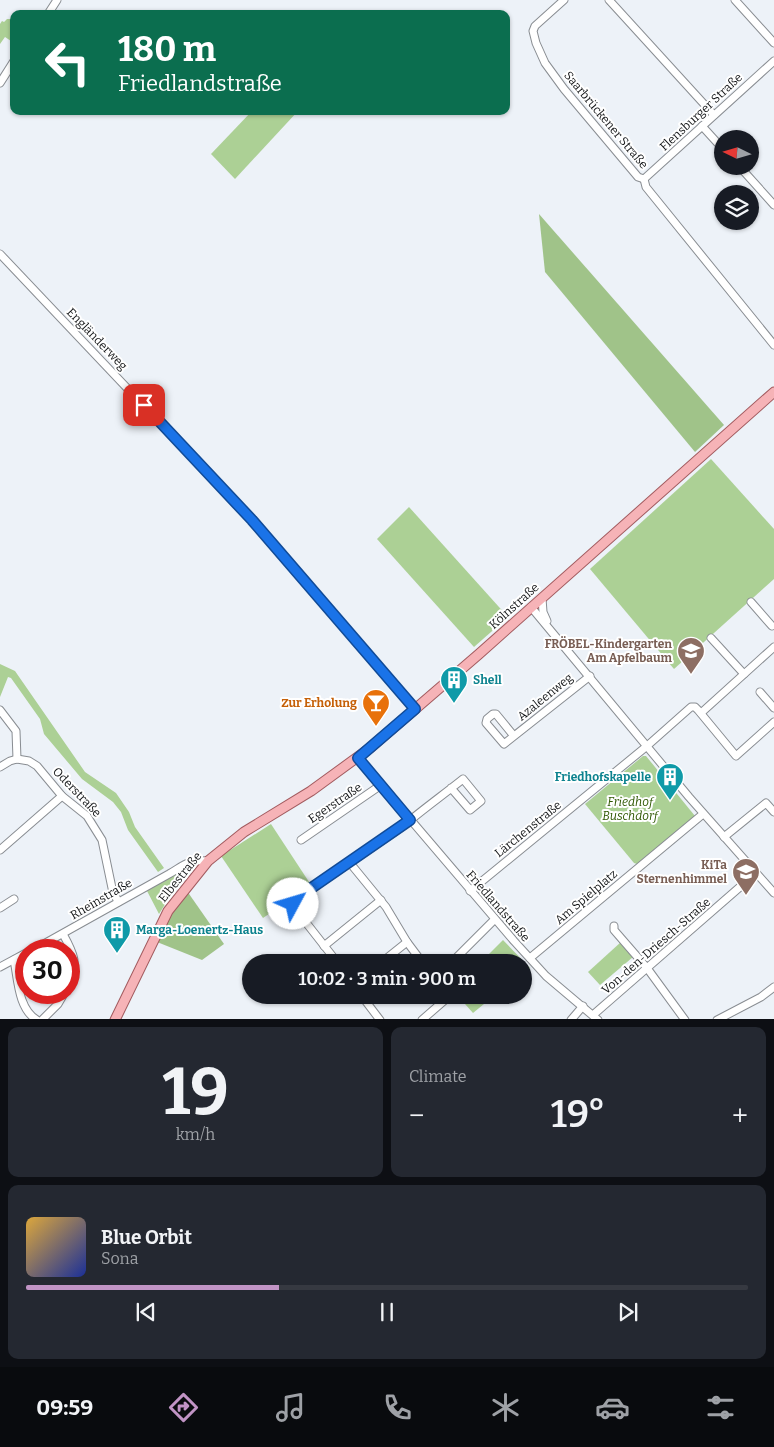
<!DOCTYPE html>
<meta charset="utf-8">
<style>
:root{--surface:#171b24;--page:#242831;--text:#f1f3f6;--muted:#9ea1a6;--line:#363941;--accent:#c194c5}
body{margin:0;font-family:Bitter,serif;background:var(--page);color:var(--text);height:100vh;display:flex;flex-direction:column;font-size:19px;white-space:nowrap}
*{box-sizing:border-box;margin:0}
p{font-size:16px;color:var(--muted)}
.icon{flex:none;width:28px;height:28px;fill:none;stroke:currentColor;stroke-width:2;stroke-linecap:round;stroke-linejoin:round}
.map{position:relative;height:1019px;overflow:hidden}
.side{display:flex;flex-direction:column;gap:8px;padding:8px;background:#0d0f14;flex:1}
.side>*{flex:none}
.banner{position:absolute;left:10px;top:10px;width:500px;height:105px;border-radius:10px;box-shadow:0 1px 4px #0004;background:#0b6e4f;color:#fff;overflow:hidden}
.needle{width:32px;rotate:275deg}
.fabs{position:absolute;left:714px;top:130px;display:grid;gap:10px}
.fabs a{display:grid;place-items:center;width:45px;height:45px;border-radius:50%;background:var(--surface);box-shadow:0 1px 4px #0004;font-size:25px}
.speed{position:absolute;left:15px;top:939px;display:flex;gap:10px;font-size:25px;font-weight:700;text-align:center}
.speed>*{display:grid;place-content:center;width:65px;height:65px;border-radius:50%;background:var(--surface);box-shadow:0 1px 4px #0004;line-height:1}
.speed .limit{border:8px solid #d22;background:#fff;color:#111}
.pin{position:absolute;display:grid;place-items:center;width:42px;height:42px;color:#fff;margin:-21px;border-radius:10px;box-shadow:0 2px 8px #0006}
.me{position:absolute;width:55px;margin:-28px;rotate:51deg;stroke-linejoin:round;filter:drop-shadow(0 0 4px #0008)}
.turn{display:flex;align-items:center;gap:18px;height:105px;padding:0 25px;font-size:22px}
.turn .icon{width:65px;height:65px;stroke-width:2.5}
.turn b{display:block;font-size:35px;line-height:42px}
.big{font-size:38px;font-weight:600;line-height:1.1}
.side .widget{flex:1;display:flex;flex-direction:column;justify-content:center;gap:8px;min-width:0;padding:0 18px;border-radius:10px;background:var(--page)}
.side .dial{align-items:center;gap:0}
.dial b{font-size:65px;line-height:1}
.song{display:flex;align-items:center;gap:15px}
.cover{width:60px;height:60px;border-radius:8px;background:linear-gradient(135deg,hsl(40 70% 55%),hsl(230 70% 35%))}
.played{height:5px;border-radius:2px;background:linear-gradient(90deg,var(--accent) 35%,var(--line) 35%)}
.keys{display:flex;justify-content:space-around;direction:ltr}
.heat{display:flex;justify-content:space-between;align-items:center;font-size:28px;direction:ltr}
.side .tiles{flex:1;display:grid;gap:8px;grid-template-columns:1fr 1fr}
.widget:last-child{grid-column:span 2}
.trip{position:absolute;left:242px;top:954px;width:290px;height:50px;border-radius:25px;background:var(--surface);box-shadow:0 1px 4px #0004;font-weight:600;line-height:50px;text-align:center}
.menu{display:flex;height:80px;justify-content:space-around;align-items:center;background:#090b0e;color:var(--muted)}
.menu .icon{width:35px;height:35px}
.menu .current{color:var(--accent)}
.menu b{font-size:22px;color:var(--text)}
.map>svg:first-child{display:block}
.green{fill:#acd095}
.forest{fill:#a0c389}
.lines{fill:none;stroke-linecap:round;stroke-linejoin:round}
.minor-casing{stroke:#898d92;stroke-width:9}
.major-casing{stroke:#a25b5f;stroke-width:11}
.minor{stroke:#fff;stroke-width:7}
.major{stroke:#f6b3b7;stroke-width:9}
.route-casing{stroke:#114b97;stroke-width:12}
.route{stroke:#1a73e8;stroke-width:9}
.labels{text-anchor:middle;stroke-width:4;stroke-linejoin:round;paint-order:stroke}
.street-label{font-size:12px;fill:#121416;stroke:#fff}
.education-label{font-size:12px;font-weight:bold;fill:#785e54;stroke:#fff;text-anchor:end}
.culture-label{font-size:12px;font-weight:bold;fill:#0d838f;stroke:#fff;text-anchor:start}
.food-label{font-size:12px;font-weight:bold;fill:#c56008;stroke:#fff;text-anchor:end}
.park-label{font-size:12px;font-style:italic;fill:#2e5700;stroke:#fff}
</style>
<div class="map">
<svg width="774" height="1020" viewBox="0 0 774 1020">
<rect width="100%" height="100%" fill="#edf2f8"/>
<g class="green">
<polygon points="7,19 14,19 14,43 5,37 0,44 0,24 2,21 4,22"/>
<polygon points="252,111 298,111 235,179 211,154"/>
<polygon points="711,459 774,529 774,579 674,669 590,569"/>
<polygon points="409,507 508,617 474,647 377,539"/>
<polygon points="0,664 15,671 85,772 116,793 129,812 135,827 164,868 158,872 128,830 121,812 113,802 82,779 44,734 40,719 11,678 8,677 0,697"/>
<polygon points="643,756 646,756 695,816 637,864 634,863 585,804"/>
<polygon points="271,824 311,885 263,918 221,856"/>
<polygon points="189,867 191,870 172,893 159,914 146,889 158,884 161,881 185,868"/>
<polygon points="503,940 530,968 524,973 524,962 481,962"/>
<polygon points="621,942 633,957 600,985 588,972"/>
<polygon points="457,995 495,995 473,1013"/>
</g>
<g class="forest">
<polygon points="539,214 724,425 695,452 545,272"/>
<polygon points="187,891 224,944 202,960 157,942 170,914"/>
</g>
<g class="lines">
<defs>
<g id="minor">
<polyline points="564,0 535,26 533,31 536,43 545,63 564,89 638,177 644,179"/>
<polyline points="609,0 714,115"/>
<polyline points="735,0 774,43"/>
<polyline points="48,14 57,0"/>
<polyline points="0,83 14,61"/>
<polyline points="702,126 722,148"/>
<polyline points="739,166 774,205"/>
<polyline points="644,179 646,187 774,345"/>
<polyline points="644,179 774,61"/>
<polyline points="0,254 252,520 415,709"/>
<polyline points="542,598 543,612 547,621"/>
<polyline points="751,602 772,626"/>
<polyline points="531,607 689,797 774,893"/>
<polyline points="711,638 744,674"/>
<polyline points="760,692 774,708"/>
<polyline points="0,710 16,731 17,759"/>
<polyline points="701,713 774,647"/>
<polyline points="514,736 496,714 493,714 487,719 486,723 504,744 590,676"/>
<polyline points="358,758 514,941 546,976 598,1020"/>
<polyline points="0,767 10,761 17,759 29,761 37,766 62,796 87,816 102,840 112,888 118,902"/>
<polyline points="724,837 766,803 774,812"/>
<polyline points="301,840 381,785"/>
<polyline points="0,850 62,796"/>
<polyline points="350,863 386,907 407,942 422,962"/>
<polyline points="470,891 647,746 691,707 695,707 698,710 736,756 774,722"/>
<polyline points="0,908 14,899"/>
<polyline points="614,926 614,930 647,968 685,1020"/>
<path d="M 63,934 C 74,954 79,964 69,986"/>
<polyline points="324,946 381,900"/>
<path d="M 33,950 L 169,874 C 186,864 187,860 208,861"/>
<polyline points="530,958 703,814"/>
<path d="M 14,960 C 18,979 18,1009 37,1020"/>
<path d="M 337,962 L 293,906 L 294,901 L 402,827 C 422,810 443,795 463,779 L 481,801 L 470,810 L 451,788"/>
<polyline points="382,962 407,942"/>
<polyline points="452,962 494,920"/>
<polyline points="0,967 26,953"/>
<polyline points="361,995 380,1020"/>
<polyline points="593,1015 756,873"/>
<polyline points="42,1020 58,1004 65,992"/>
<polyline points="422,1020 446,999 448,995"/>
<polyline points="571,1020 583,1006"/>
<polyline points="717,1020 761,997 774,987"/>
</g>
<polyline id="major" points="115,1020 168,911 208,861 244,832 311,791 370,748 479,654 774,392"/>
</defs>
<use href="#minor" class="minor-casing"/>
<use href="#major" class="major-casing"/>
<use href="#minor" class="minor"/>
<use href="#major" class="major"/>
</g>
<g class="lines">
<defs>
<polyline id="route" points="144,405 252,520 415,709 358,758 410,820 294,900 293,904"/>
</defs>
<use href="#route" class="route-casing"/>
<use href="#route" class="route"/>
</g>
<defs>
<symbol id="school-pin" viewBox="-11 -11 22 30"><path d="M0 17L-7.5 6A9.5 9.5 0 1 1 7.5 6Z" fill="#8d6e63" stroke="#fff"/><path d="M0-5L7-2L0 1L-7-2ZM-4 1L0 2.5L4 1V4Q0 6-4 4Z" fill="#fff"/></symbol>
<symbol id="building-pin" viewBox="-11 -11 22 30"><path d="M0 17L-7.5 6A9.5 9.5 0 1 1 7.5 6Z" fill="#0f9aa8" stroke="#fff"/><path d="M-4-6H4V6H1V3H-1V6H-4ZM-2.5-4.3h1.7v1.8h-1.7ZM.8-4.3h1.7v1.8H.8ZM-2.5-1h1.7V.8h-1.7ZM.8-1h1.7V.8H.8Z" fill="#fff"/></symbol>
<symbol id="bar-pin" viewBox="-11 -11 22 30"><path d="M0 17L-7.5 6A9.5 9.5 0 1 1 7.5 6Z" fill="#e8710a" stroke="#fff"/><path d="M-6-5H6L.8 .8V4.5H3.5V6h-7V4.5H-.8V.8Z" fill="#fff"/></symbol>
</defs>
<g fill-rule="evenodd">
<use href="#school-pin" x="675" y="635" width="32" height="43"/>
<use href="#building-pin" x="438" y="664" width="32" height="43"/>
<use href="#bar-pin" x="360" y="687" width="32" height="43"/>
<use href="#building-pin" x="654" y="761" width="32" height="43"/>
<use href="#school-pin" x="730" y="856" width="32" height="43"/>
<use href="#building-pin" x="101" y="914" width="32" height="43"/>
</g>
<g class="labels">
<g class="street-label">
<text transform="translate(701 112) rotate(-43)" y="4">Flensburger Straße</text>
<text transform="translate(606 120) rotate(50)" y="4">Saarbrückener Straße</text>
<text transform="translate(97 339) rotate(46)" y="4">Engländerweg</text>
<text transform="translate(514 606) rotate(-42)" y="4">Kölnstraße</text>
<text transform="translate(545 697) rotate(-39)" y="4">Azaleenweg</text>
<text transform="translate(77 792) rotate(46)" y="4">Oderstraße</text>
<text transform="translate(335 803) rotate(-34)" y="4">Egerstraße</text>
<text transform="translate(528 829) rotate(-39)" y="4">Lärchenstraße</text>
<text transform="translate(180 877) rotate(-51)" y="4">Elbestraße</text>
<text transform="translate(586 897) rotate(-40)" y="4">Am Spielplatz</text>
<text transform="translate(101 899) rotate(-30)" y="4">Rheinstraße</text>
<text transform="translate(498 906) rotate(49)" y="4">Friedlandstraße</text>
<text transform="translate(656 946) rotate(-41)" y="4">Von-den-Driesch-Straße</text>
</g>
<g class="education-label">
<text x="672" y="648">FRÖBEL-Kindergarten<tspan x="672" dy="14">Am Apfelbaum</tspan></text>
<text x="727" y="869">KiTa<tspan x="727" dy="14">Sternenhimmel</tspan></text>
</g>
<g class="culture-label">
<text x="473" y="684">Shell</text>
<text x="651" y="781" text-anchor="end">Friedhofskapelle</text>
<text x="136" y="934">Marga-Loenertz-Haus</text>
</g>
<g class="food-label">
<text x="357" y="707">Zur Erholung</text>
</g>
<g class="park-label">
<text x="630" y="806">Friedhof<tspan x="630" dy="14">Buschdorf</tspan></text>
</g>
</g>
</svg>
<div class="fabs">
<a><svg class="needle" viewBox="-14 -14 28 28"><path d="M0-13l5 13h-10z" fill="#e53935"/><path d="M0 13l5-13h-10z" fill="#9ea1a6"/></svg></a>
<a><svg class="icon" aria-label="layers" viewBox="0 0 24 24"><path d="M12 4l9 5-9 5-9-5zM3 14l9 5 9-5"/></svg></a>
</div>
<div class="speed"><div class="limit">30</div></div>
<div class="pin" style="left:144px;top:405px;background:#d93025"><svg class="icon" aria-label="arrive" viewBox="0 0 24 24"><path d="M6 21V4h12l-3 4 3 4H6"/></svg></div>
<svg class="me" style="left:293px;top:904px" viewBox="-20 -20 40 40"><circle r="19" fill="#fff"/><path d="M0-13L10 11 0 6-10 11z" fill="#1a73e8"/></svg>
<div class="trip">10:02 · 3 min · 900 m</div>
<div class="banner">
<div class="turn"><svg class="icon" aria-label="left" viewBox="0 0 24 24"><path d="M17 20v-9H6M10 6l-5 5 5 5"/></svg><div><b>180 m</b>Friedlandstraße</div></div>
</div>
</div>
<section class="side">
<div class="tiles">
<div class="widget dial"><b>19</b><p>km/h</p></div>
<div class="widget"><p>Climate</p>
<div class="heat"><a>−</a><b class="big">19°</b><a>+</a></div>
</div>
<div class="widget">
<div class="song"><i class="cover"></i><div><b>Blue Orbit</b><p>Sona</p></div></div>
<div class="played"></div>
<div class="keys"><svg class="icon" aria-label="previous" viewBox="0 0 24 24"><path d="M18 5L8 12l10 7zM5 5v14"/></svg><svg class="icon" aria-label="pause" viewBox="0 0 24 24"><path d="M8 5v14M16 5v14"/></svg><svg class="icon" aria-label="next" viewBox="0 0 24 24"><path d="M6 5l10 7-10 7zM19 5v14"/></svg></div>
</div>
</div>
</section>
<nav class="menu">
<b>09:59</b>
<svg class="icon current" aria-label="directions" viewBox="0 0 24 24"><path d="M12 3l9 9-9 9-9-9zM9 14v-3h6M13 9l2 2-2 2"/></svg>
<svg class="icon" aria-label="music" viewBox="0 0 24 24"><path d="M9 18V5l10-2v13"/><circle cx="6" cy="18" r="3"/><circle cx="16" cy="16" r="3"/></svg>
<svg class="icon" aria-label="phone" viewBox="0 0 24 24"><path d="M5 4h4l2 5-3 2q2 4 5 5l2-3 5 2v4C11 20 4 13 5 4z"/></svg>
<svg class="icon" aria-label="climate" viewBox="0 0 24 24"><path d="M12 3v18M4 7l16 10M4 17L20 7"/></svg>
<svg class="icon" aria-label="car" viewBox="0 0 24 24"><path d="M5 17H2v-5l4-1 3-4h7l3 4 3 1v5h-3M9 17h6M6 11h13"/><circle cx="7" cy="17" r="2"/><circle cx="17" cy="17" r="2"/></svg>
<svg class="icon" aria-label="filters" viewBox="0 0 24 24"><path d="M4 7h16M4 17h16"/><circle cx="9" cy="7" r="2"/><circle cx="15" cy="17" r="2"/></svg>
</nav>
